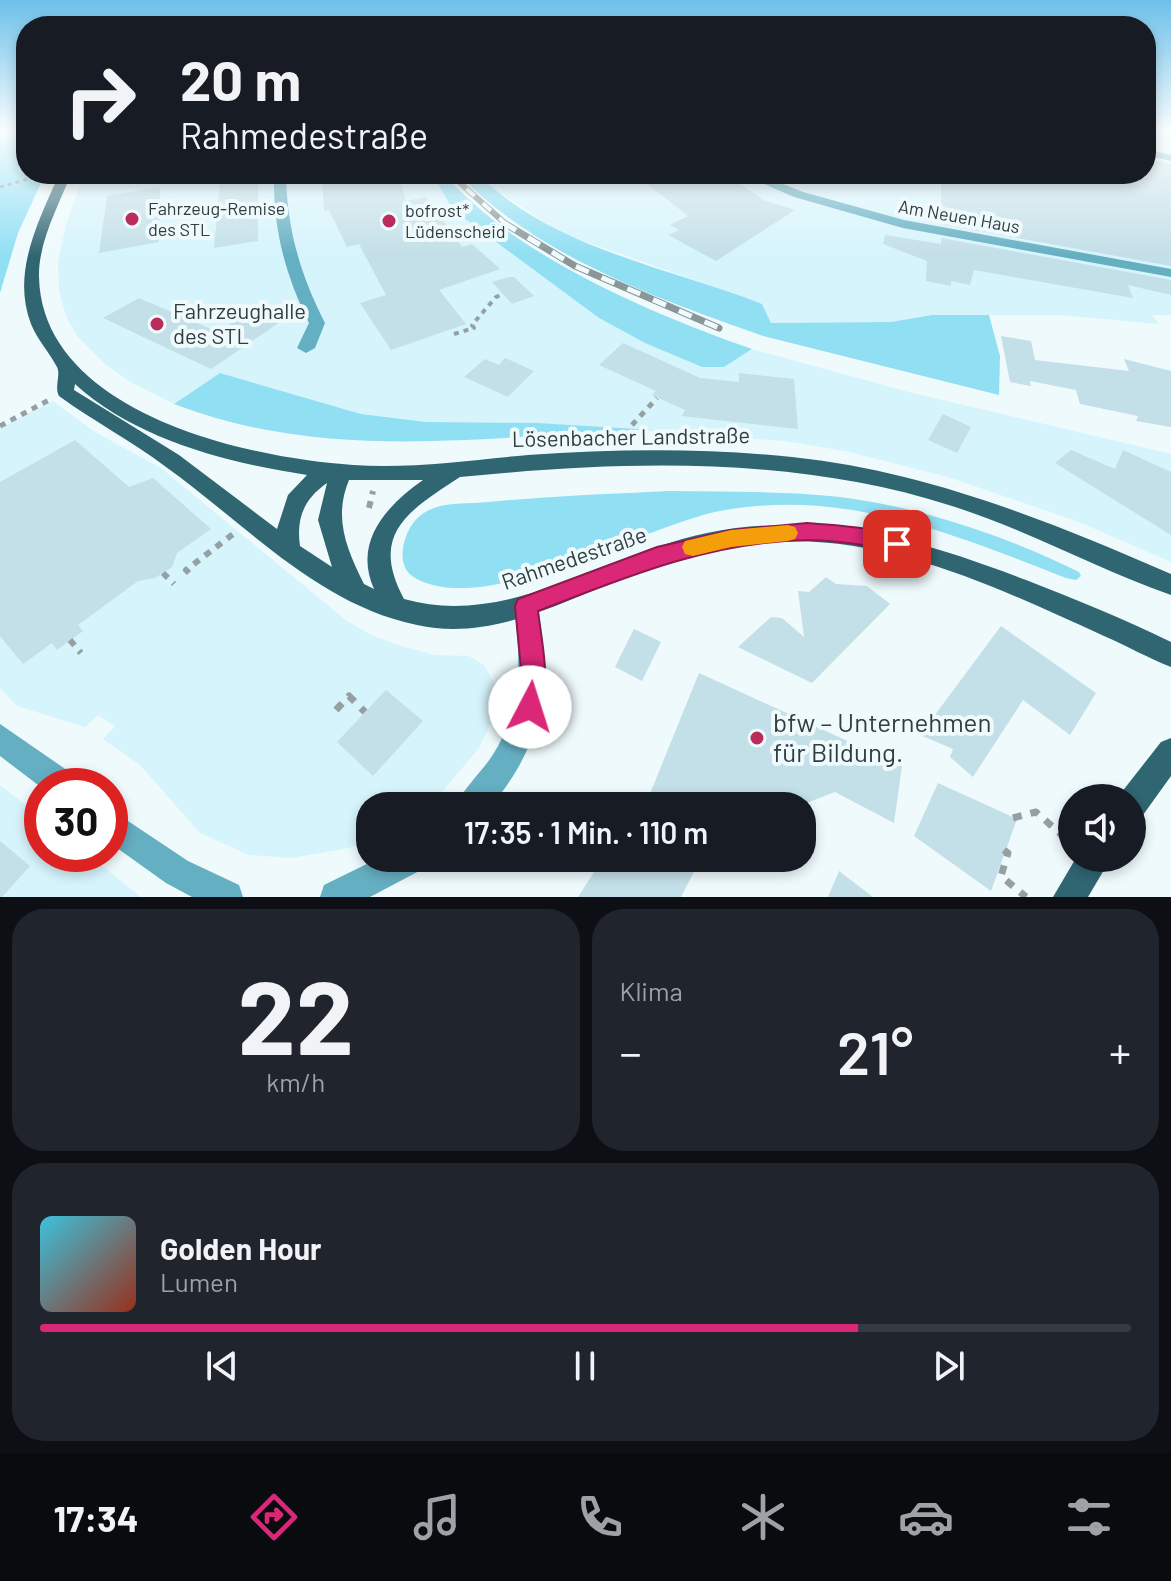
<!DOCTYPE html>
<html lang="de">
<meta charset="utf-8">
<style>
:root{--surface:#171b24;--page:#20242c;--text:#f1f3f6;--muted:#9ea1a6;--line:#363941;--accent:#db2777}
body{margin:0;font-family:Barlow,sans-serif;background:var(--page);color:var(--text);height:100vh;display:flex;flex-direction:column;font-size:30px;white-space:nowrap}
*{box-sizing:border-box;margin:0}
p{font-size:26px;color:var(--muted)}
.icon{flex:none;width:44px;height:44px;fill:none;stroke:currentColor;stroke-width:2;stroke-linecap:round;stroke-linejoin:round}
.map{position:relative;height:897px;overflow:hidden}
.drawer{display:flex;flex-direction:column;gap:12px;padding:12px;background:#0d0f14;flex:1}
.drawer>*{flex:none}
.guide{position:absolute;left:16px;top:16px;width:1140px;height:168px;border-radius:32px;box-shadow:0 4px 12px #0003;background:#171b24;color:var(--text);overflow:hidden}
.tools{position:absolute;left:1058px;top:784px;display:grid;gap:16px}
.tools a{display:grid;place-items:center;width:88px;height:88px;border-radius:50%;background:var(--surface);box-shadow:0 4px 12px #0003;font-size:40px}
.speed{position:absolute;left:24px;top:768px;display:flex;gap:16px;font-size:40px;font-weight:700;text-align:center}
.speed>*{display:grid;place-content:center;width:104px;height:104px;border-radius:50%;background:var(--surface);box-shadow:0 4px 12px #0003;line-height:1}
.speed .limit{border:12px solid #d22;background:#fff;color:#111}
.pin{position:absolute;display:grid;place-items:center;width:68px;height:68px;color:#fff;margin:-34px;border-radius:16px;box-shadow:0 4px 12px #0006}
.me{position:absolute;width:88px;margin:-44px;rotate:5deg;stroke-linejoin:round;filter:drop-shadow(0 0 6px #0008)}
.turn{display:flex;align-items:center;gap:28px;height:168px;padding:0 32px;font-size:36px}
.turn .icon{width:104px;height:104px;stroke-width:2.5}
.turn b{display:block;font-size:56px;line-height:68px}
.big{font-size:60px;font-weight:600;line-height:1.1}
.drawer .widget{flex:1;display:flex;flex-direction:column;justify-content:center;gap:12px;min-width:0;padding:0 28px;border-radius:32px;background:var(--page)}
.drawer .dial{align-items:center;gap:0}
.dial b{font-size:104px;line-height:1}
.song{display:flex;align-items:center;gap:24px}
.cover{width:96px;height:96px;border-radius:12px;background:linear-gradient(135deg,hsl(190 70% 55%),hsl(10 70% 35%))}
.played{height:8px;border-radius:4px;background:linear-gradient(90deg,var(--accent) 75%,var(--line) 75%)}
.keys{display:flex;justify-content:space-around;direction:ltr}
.heat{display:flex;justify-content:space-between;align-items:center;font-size:44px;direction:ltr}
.drawer .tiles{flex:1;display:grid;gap:12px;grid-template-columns:1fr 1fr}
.widget:last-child{grid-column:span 2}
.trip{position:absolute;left:356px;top:792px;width:460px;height:80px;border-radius:32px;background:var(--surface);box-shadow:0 4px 12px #0003;font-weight:600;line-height:80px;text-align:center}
.dock{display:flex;height:128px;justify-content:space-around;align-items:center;background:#090b0e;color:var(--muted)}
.dock .icon{width:56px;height:56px}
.dock .active{color:var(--accent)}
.dock b{font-size:36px;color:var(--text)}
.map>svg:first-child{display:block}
.built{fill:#d6f4fc}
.green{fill:#91dff3}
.building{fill:#c3dfe7}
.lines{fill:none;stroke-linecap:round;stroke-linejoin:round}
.path-far4{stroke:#95a0a3;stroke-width:3;stroke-dasharray:4 4;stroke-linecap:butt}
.path-far3{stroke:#95a0a3;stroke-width:4;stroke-dasharray:5 5;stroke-linecap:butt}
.path-far2{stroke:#95a0a3;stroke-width:5;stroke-dasharray:6 6;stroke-linecap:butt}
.path-far1{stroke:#95a0a3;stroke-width:6;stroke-dasharray:7 7;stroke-linecap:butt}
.path{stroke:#95a0a3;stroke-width:7;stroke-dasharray:9 9;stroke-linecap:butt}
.minor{fill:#65afc2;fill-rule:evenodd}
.major{fill:#306572;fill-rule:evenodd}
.rail-far1-casing{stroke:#8b9699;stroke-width:6}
.rail-casing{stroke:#8b9699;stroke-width:7}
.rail-far1{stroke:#effafd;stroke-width:4;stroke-dasharray:11;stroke-linecap:butt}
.rail{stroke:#effafd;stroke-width:5;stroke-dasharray:14;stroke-linecap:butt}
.route{fill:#db2777;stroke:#8e194d;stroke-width:2}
.slow{fill:#f59e0b}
.poi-dot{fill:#ba2c5b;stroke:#effafd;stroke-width:3}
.labels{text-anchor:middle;stroke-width:8;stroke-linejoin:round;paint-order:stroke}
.far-poi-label{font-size:18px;fill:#323d40;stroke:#effafd;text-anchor:start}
.far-street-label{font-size:18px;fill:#323d40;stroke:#effafd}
.poi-label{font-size:22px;fill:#323d40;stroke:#effafd;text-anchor:start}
.street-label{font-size:22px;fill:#323d40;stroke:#effafd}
.near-poi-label{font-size:26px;fill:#323d40;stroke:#effafd;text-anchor:start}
</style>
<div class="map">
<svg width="1171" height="897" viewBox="0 0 1171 897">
<rect width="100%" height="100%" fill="#effafd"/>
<g class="built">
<polygon points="1147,156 1171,162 1171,315 1152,315 1159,324 1059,315 932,315 891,322 771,323 762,304 561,233 491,186 478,174 1085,174 1117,182 1123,174 1146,174"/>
<polygon points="83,174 432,174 454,210 599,318 645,343 702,367 724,367 752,349 909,392 1171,454 1171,562 1079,522 948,477 845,451 784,441 538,423 426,422 361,414 220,373 174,404 129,381 105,364 77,336 66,316 59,290 58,262 66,225"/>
<polygon points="53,401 95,432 161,468 347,621 371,635 401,646 435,655 469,656 484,665 495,685 495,714 479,748 442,792 426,806 370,806 370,839 349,848 292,858 249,855 200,833 140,765 103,739 115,726 98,715 85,727 17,706 0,688 0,428"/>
<polygon points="0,785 42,818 42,854 87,854 141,897 0,897"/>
</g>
<g class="green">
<polygon points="0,130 26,130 26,174 45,174 18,233 0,293"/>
<path d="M 432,174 L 445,174 C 512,255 654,315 752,349 L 724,367 L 702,367 L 645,343 L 599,318 L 453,210 Z"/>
<path d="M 459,174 L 478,174 C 553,249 668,267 762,304 L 771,323 L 891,322 L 932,315 L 989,315 L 1000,356 L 999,395 L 763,336 C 661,300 534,255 459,174 Z"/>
<path d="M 220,373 L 361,414 L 426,422 L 538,423 L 652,430 C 490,435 330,464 174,404 Z"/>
<path d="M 669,491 C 726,492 784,491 840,497 C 921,507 1006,536 1079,572 L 1081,576 L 1076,580 L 1066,578 C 958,536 849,489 725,510 C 647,523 481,622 412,576 C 402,569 401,555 404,543 C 408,527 417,514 434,508 C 450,502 471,504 488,502 C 548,496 609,494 669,491 Z"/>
</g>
<g class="building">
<polygon points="1146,158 1171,164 1171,266 941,224 941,174 1037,177 1039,174 1095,174 1131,183 1135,176 1146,178"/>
<polygon points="322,174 399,174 406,201 426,197 462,247 472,244 500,269 439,290 466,324 391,350 360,303 386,295 359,244 347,247 329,210 324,211"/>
<polygon points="678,174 724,174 766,201 795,210 716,261 668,235 679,230 670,225 688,216 645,182"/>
<polygon points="258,177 258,241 214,248 220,182"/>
<polygon points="160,187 159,242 99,253 107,196"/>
<polygon points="885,235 941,244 941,238 1171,280 1171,295 1128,285 1133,298 974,270 970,285 951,281 951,286 926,281 927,261 883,244"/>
<polygon points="509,277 514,277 534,296 512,304 492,282"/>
<polygon points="139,298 218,332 255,308 283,320 211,369 103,318"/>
<polygon points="1001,336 1031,341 1035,360 1129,371 1124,359 1171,371 1171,427 1136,421 1138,416 1080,404 1076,390 1030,381 1031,386 1010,382"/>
<polygon points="623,343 700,378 739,382 739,373 794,379 798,429 682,416 685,410 652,395 656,391 599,365"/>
<polygon points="505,358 534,371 508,397 464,377 485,359 499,365"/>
<polygon points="943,414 971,427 957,453 928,440"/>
<polygon points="75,440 129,487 153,478 211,529 177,553 172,567 155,578 138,581 78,625 83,631 57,650 52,643 23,664 0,636 0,482"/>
<polygon points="1071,450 1115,469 1123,450 1171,472 1171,535 1055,463"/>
<polygon points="826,577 836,584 867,586 890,604 812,683 738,647 771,617 782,618 804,637 798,591 809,592"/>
<polygon points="1001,626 1096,693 1070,735 1023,700 973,777 950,757 953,749 920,735"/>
<polygon points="634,629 661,642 642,681 615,667"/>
<polygon points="699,673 902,766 894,823 835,792 799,806 741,806 723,797 720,806 645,806"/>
<polygon points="386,690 423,721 373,776 337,742"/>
<polygon points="938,783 1017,819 991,891 914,836"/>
<polygon points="0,841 30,866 2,897 0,897"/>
<polygon points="603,858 701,858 681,897 578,897"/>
<polygon points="839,871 873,897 828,897"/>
</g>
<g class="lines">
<polyline class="path-far4" points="0,187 35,177"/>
<polyline class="path-far3" points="454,334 474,328 472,325 496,297 503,294"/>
<g class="path-far2">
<polyline points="632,425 657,398"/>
<polyline points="0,426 49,400"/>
</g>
<g class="path-far1">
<polyline points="369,508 373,491"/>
<polyline points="163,573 174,584"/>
<polyline points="189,573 186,570 233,534"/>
<polyline points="70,640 81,653"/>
</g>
<g class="path">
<polyline points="336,710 349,696 365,712"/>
<polyline points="1013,818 1036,812 1072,844"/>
<polyline points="1004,850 1008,853 1001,876 1026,897"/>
</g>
<g class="minor">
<polygon points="1146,149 1171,155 1171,161 1146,155"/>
<path d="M 274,174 L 286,174 C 287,229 300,274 325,323 L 315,348 L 306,353 L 297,348 L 309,323 C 285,274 273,229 274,174 Z"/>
<polygon points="741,174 758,174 803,192 904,220 1171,269 1171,277 903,228 794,197"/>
<path d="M 526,595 L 535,598 L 538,606 C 551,687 545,741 491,806 L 456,806 C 464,787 481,773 492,756 C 523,708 521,660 514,606 L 517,598 Z"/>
<polygon points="0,724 74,775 78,786 42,788 0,756"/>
<polygon points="110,809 188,861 239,885 243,897 192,897 166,883 110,843"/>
<polygon points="379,858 428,858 423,869 370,897 320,897 324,885"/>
</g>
<g class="major">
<path d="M 59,174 L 71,174 C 59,205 38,242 39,277 C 42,412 245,458 353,465 C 412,469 470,460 528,455 C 616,449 705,448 792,457 C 926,471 1049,521 1171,574 L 1171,595 C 1097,569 1028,530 952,506 C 794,455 623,461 460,477 C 408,511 369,534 404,599 C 508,629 608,553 707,533 C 819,510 922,540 1026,580 C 1075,599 1124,619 1171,642 L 1171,667 C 1148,658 1127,646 1104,636 C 996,587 876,528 753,544 C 713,549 672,559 634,574 C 565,600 493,642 417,625 C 317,604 247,525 166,467 C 132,441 93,421 59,396 C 54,387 61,375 57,367 C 49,352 37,339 31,324 C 11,272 39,221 59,174 ZM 75,384 C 135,439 227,463 307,475 L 288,495 L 277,529 L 179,455 L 74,390 ZM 349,480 L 423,480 C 386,506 353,542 374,589 L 364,584 C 347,550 333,518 349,480 ZM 327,483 L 318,520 L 332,567 L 300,546 C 296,518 304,499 327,483 Z"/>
<polygon points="1171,738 1171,776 1143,815 1132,819 1132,798 1119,798 1121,793 1161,742"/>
<polygon points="1076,858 1111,858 1088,897 1053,897"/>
</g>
<defs>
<polyline id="rail-far1" points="450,174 507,225"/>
<polyline id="rail" points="504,223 575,266 719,328"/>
</defs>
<use href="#rail-far1" class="rail-far1-casing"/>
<use href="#rail" class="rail-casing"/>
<use href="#rail-far1" class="rail-far1"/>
<use href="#rail" class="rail"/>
</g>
<linearGradient id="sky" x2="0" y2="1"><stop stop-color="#6dc0ea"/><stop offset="0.51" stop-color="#f8fdfe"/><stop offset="1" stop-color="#f8fdfe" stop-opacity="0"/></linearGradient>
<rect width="1171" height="256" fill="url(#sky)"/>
<path class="route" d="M 807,523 C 840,526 873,527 904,538 L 907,544 L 904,550 C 889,555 872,546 856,544 C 841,542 823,540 808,540 C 712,541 625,577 538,611 C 542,645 552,684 538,716 L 530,719 L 521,716 L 517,707 L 521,669 L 515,606 L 518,599 L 657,547 L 731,530 Z"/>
<polygon class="slow" points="788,525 795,527 798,533 795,539 788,541 731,547 693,556 685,554 682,547 685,541 731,530"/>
<g class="poi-dot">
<circle cx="132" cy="219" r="8"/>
<circle cx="389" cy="221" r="8"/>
<circle cx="157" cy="324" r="8"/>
<circle cx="757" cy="738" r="8"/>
</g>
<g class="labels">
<g class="far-poi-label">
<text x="148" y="215">Fahrzeug-Remise<tspan x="148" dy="21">des STL</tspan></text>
<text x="405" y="217">bofrost*<tspan x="405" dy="21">Lüdenscheid</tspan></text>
</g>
<g class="far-street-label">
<text transform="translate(959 217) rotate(10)" y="6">Am Neuen Haus</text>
</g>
<g class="poi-label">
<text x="173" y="319">Fahrzeughalle<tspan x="173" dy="25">des STL</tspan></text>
</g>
<g class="street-label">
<text transform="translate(631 437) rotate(-1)" y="8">Lösenbacher Landstraße</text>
<text transform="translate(574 558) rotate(-19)" y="8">Rahmedestraße</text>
</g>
<g class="near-poi-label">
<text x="773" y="732">bfw – Unternehmen<tspan x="773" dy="30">für Bildung.</tspan></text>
</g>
</g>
</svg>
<div class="tools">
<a><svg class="icon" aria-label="sound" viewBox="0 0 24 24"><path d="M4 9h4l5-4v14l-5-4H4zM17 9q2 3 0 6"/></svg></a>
</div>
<div class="speed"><div class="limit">30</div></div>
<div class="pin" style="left:897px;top:544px;background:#d93025"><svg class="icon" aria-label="arrive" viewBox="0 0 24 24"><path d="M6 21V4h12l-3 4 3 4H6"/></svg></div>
<svg class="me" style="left:530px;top:707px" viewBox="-20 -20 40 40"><circle r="19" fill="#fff"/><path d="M0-13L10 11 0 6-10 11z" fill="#db2777"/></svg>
<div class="trip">17:35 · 1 Min. · 110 m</div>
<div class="guide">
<div class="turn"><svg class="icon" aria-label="right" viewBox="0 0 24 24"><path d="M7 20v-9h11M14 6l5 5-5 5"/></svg><div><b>20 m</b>Rahmedestraße</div></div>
</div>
</div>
<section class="drawer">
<div class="tiles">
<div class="widget dial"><b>22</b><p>km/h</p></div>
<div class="widget"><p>Klima</p>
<div class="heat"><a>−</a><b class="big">21°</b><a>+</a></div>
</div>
<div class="widget">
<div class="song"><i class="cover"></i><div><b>Golden Hour</b><p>Lumen</p></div></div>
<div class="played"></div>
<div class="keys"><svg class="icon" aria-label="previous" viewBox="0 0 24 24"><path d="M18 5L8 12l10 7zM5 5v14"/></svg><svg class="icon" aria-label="pause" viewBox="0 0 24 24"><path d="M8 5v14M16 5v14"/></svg><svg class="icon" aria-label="next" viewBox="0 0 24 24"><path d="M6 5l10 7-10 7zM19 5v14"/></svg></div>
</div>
</div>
</section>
<nav class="dock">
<b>17:34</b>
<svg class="icon active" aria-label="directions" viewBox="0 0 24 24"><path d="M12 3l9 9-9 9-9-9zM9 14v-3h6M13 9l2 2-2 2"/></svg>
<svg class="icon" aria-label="music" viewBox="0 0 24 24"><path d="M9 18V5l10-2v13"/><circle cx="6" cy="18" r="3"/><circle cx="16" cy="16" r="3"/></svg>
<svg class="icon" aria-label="phone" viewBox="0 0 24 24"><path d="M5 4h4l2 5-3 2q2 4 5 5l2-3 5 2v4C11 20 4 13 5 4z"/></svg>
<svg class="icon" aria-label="climate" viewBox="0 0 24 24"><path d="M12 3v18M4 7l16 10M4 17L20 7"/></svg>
<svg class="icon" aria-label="car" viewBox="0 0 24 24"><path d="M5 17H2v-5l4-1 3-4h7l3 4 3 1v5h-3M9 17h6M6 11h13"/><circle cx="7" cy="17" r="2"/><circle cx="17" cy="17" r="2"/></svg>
<svg class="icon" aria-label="filters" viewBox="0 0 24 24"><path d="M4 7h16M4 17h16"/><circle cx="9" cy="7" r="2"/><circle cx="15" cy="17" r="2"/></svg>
</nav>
